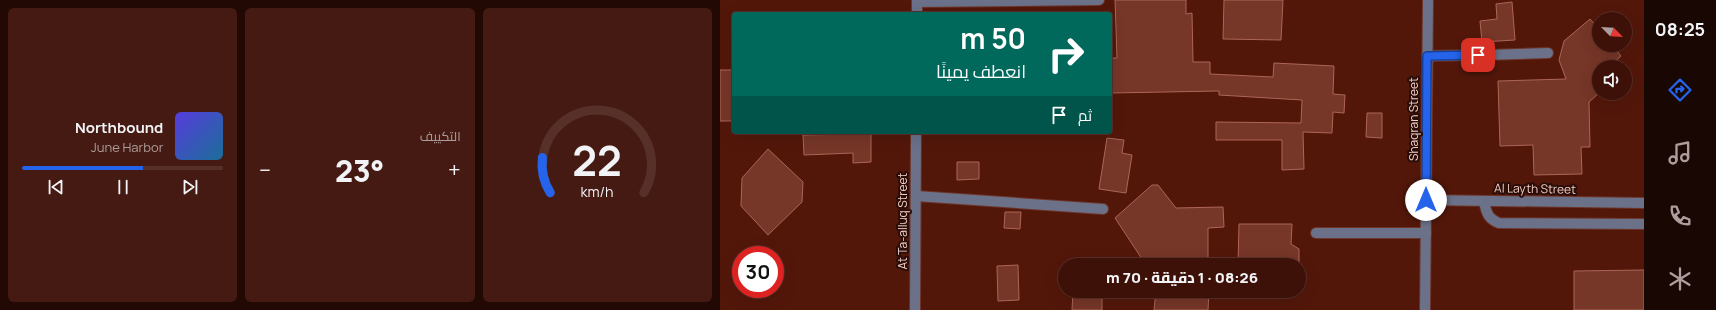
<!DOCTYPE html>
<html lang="ar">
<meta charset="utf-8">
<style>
:root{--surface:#3e1108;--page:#451a12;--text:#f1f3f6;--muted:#ad9d9c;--line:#573129;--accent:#2563eb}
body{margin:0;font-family:Manrope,Cairo,sans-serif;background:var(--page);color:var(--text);direction:rtl;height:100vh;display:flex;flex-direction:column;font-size:15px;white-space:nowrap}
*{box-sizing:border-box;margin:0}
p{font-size:13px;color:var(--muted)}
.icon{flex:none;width:22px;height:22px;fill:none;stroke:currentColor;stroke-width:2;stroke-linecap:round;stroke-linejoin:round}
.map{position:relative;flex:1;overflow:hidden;direction:ltr}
.drawer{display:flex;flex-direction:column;gap:8px;padding:8px;background:#220904;width:720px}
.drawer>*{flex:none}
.guide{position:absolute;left:12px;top:12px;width:380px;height:122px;border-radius:4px;box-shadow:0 4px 16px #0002,0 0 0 1px var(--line);direction:rtl;background:#00695c;color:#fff;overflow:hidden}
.needle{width:26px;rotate:114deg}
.buttons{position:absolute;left:872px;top:12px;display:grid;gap:8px}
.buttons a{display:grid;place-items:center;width:40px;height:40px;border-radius:50%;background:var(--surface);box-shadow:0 4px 16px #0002,0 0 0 1px var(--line);font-size:20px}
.speed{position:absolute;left:12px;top:246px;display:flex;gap:8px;font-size:20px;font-weight:700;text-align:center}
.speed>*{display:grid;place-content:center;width:52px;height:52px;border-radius:50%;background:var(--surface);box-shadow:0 4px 16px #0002,0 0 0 1px var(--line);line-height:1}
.speed .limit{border:6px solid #d22;background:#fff;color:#111}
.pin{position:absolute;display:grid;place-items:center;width:34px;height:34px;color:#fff;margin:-17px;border-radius:8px;box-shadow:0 2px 6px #0006}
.me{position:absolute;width:44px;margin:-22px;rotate:0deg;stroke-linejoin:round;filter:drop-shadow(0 0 3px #0008)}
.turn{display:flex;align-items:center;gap:14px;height:84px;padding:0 20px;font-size:18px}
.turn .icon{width:52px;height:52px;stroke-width:2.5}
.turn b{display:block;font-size:28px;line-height:34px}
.then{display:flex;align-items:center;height:38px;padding:0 20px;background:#0003;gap:8px;font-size:15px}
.big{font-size:30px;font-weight:800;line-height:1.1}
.drawer .widget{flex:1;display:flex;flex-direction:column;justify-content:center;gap:6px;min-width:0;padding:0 14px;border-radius:6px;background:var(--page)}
.drawer .dial{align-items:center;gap:0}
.dial svg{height:104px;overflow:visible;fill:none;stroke:var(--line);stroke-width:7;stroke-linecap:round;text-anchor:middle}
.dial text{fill:var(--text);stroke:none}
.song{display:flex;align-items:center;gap:12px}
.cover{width:48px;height:48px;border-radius:6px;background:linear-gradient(135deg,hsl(250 70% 55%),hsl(200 70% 35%))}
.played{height:4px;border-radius:2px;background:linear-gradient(90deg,var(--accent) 60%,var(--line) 60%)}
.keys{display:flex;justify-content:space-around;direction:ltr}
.heat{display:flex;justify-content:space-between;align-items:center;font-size:22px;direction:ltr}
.drawer .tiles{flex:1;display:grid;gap:8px;grid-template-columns:repeat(3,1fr)}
.trip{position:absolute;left:338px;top:258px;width:248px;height:40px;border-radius:20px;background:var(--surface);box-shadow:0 4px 16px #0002,0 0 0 1px var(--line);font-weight:800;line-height:40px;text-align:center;direction:rtl}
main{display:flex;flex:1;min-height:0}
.tabs{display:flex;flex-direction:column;width:72px;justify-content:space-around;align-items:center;background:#190703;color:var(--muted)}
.tabs .icon{width:28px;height:28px}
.tabs .current{color:var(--accent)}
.tabs b{font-size:18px;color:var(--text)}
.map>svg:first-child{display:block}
.building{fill:#763628;stroke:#ac6657}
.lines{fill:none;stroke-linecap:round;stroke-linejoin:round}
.minor-casing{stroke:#6d3428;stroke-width:12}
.minor{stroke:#6b7189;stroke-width:10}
.route-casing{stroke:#184099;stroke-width:10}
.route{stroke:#2563eb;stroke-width:7}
.labels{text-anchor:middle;stroke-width:4;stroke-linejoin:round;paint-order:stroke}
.street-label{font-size:12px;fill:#f4cdc4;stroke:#280d08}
</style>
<main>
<nav class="tabs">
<b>08:25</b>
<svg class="icon current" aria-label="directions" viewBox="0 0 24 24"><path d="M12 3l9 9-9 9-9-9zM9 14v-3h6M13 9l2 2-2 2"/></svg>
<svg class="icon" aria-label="music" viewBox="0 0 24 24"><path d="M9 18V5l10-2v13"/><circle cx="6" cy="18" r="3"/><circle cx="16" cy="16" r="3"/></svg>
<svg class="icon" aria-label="phone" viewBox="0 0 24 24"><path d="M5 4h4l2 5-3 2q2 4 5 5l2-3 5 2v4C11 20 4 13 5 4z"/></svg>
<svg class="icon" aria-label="climate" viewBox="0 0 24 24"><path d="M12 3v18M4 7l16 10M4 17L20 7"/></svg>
</nav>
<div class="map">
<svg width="924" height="310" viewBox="0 0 924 310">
<rect width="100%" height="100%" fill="#53170a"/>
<g class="building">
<polygon points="395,0 466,0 466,14 472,13 473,62 490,62 490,74 553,77 554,63 614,66 613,94 625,95 624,113 613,112 612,133 583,132 584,169 562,170 562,140 496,140 496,122 581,123 582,100 499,95 499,91 390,93 390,58 397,58"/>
<polygon points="504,0 563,0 561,40 503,39"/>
<polygon points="792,2 795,40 762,42 760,21 777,19 776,4"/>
<polygon points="870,19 879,29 879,45 892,45 901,56 889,67 879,67 879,93 869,102 870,147 861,147 862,174 814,175 813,145 780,146 778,81 846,79 839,60 844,41"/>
<rect x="0" y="70" width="14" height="51"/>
<polygon points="647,113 662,113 662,138 646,137"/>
<polygon points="134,132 151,132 151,162 133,163 133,153 84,155 83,135 134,134"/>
<polygon points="387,138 404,140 402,153 412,155 406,193 379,189"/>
<polygon points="48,149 83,182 82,202 48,235 21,206 22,178"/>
<polygon points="237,162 259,162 259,179 237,180"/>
<polygon points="432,185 438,185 456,208 503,207 504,227 488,228 488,260 490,260 490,265 426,265 395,218"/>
<polygon points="285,212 301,212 300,229 284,228"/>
<polygon points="519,224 572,224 571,244 579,249 579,265 518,265"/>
<polygon points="298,265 299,300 278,301 277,266"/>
<polygon points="924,270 924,310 854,310 854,271"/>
<polygon points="353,291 382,291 382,310 352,310"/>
<polygon points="436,291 489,291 488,310 434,310"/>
</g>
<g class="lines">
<defs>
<g id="minor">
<polyline points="197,2 379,0"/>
<polyline points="197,14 197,0"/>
<polyline points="766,55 828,53"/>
<polyline points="707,56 758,55"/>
<polyline points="196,196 383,209"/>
<polyline points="706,200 924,203"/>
<path d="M 764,201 C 766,212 768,219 779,223 L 924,224"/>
<polyline points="596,233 706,233"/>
<polyline points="195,310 196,132"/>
<polyline points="705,310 708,0"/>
</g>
</defs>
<use href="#minor" class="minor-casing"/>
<use href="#minor" class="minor"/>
</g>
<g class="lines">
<defs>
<polyline id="route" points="706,200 707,56 758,55"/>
</defs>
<use href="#route" class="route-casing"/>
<use href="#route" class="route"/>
</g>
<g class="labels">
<g class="street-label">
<text transform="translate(694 119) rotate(-90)" y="4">Shaqran Street</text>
<text transform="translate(815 189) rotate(1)" y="4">Al Layth Street</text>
<text transform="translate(183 221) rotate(-90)" y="4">At Ta-alluq Street</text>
</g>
</g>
</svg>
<div class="buttons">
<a><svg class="needle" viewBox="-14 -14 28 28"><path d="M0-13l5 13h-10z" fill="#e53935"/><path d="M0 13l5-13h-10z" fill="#ad9d9c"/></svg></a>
<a><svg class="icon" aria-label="sound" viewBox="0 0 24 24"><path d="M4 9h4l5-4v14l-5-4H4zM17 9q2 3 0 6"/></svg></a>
</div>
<div class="speed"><div class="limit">30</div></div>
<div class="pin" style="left:758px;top:55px;background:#d93025"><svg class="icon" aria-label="arrive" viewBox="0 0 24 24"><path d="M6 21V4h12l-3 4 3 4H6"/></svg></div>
<svg class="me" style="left:706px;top:200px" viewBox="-20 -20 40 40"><circle r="19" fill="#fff"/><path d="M0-13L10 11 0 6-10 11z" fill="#2563eb"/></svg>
<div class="trip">08:26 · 1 دقيقة · 70 m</div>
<div class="guide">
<div class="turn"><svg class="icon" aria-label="right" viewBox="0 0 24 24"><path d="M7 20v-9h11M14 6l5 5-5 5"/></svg><div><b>50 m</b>انعطف يمينًا</div></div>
<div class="then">ثم<svg class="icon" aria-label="arrive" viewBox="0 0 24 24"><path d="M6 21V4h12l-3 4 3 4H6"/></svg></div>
</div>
</div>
<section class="drawer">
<div class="tiles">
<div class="widget dial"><svg viewBox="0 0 100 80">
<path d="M14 69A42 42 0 1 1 86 69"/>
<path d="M14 69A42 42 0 0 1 8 42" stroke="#2563eb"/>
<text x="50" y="56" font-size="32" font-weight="700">22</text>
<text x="50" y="72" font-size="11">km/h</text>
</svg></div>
<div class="widget"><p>التكييف</p>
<div class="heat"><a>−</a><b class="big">23°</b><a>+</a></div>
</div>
<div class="widget">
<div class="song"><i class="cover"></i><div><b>Northbound</b><p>June Harbor</p></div></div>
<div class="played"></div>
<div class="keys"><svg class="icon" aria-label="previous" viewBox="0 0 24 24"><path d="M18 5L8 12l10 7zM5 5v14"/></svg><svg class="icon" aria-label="pause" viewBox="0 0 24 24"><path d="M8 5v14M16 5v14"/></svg><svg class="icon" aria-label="next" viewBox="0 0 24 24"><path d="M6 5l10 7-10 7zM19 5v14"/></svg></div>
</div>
</div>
</section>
</main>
